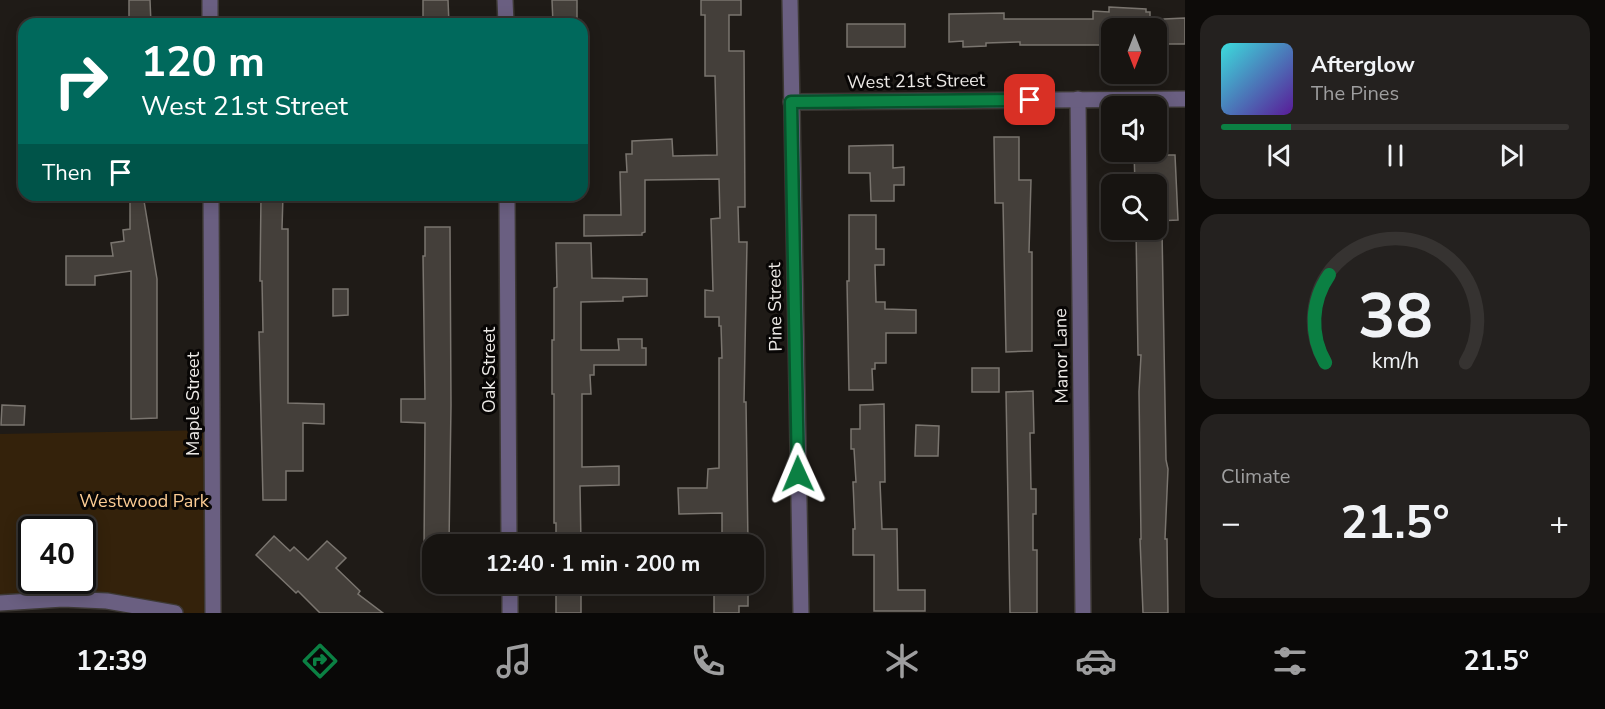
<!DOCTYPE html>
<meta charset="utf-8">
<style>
:root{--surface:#171411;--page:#24211f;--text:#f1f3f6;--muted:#9e9e9f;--line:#363331;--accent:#0b8043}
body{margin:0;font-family:"Nunito Sans",sans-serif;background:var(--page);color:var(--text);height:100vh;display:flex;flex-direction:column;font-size:22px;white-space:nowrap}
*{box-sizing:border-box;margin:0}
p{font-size:20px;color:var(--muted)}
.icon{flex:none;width:33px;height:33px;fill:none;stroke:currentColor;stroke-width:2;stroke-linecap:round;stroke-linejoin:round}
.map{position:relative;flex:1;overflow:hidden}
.side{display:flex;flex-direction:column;gap:15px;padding:15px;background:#0d0b09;width:420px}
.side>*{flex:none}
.top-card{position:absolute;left:18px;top:18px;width:570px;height:183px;border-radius:18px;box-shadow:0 3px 15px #0003,0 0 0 2px var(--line);background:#00695c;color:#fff;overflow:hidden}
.needle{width:39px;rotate:180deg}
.controls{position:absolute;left:1101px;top:18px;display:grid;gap:12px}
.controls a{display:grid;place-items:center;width:66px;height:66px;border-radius:12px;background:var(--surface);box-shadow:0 3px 15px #0003,0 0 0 2px var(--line);font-size:30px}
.speed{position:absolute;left:18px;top:516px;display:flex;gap:12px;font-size:30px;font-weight:700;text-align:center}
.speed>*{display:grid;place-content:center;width:78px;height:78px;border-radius:50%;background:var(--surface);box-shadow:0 3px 15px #0003,0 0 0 2px var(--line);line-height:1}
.speed .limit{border:3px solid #111;border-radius:9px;background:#fff;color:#111}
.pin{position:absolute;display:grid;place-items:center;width:51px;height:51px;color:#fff;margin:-26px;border-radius:12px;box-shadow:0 3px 9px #0006}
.me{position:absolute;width:66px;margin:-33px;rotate:359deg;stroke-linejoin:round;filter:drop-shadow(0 0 4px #0008)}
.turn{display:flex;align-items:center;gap:21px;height:126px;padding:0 24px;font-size:27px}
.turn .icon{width:78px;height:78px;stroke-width:2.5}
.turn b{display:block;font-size:42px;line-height:51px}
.then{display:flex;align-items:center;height:57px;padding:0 24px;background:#0003;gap:12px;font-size:22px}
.big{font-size:45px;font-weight:700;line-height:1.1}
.side .tile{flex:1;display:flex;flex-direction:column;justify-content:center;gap:9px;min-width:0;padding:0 21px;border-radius:18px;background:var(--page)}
.side .dial{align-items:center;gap:0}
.dial svg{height:156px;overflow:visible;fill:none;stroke:var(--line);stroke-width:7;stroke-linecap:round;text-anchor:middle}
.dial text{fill:var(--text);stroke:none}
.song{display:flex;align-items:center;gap:18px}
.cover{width:72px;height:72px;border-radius:9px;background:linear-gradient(135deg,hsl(180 70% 55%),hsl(270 70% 35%))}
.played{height:6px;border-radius:3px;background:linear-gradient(90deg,var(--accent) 20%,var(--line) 20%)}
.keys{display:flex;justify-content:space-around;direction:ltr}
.heat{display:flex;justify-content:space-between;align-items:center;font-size:33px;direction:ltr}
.trip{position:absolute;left:422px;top:534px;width:342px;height:60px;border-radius:18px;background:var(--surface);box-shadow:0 3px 15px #0003,0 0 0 2px var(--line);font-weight:700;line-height:60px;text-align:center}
.dock{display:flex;height:96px;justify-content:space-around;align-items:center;background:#090807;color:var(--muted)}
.dock .icon{width:42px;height:42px}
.dock .on{color:var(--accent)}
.dock b{font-size:27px;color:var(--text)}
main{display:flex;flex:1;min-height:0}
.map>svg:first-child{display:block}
.green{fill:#34220b;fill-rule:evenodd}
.building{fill:#443f3a;stroke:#7a756f;stroke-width:1.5}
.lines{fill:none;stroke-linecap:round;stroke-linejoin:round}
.minor-casing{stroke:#3c3834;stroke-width:18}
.minor{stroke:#6a5f81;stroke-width:15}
.route-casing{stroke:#07532c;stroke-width:15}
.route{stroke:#0b8043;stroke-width:10}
.labels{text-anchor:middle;stroke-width:6;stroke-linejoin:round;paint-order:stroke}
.street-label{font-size:18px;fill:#ece9e6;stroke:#080605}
.park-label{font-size:18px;fill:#fccc94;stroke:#080605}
</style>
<main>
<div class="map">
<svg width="1185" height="613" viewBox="0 0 1185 613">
<rect width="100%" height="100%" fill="#1f1b17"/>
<path class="green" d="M 212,430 L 213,613 L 175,613 L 0,603 L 0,434 ZM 32,530 L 82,530 L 82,580 L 32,580 Z"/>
<g class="building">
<polygon points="129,0 150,0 151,24 129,24"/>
<polygon points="423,0 448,0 449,24 423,24"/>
<polygon points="552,0 577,0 577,24 553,24"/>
<polygon points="701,0 741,0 741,15 729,15 729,51 744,51 745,207 738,207 739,242 747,242 744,402 746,402 748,544 722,544 722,513 679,514 678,488 707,488 708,469 719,468 719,358 722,358 721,326 719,326 719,317 705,317 705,290 713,291 711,219 720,218 719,179 645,180 645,232 642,233 642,235 584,236 584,215 621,215 620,172 627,172 626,154 632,154 632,141 672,139 673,156 717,155 715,76 705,76 705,15 701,15"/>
<polygon points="1109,7 1146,9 1146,12 1150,12 1150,28 1112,28 1112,45 1020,45 1020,42 986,43 986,46 963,47 963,41 949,42 949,14 1004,13 1004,19 1093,19 1093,11 1109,12"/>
<polygon points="1185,18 1185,44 1165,44 1164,19"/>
<rect x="847" y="24" width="58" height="23"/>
<polygon points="994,137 1019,137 1019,180 1031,180 1029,252 1032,252 1032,351 1006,352 1003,203 995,203"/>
<polygon points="893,145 893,168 904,167 904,185 894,185 894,201 871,201 870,173 849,173 849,146"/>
<polygon points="1134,152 1156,152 1156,155 1175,155 1178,220 1156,221 1156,184 1135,184"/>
<polygon points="130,195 143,195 157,279 157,418 131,419 131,271 95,276 95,285 66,285 66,256 113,256 111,243 124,241 123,230 130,229"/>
<polygon points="261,195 283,195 282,229 288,229 288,403 324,404 324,424 303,423 303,471 286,471 286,500 263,500 259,332 263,332 262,281 260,281"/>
<polygon points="849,215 876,215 876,249 884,249 884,265 875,265 876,302 885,302 885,309 916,310 916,333 886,333 886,363 875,363 875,369 872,369 873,390 849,390 847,281 849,281"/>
<polygon points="425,227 450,227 451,405 449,544 430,544 424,551 425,423 401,422 401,399 425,399 423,256 425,256"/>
<polygon points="1136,230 1162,230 1166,460 1168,469 1165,539 1167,539 1168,613 1143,613 1140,539 1141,539 1139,392 1141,355 1138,355"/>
<polygon points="556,243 591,243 592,278 647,279 647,296 623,297 623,301 581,302 581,350 619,350 618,339 642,339 642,348 646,348 646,365 594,365 594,375 590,375 591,394 582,394 582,467 619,466 619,485 580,486 581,544 556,544 556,523 554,523 554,394 552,394 552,340 554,340 554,288 557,287"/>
<polygon points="333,289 348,289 348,315 333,316"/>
<rect x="972" y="368" width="27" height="24"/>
<polygon points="1033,391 1034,433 1030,433 1031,489 1036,489 1036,514 1033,514 1033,550 1037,550 1037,613 1010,613 1006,392"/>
<polygon points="884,404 885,482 880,482 882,529 897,529 898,590 925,590 925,611 874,611 874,555 853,555 853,529 855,529 853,482 856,482 854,449 851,449 851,429 860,429 860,405"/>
<polygon points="2,405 25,406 24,425 1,425"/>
<polygon points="916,425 939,426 938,456 915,456"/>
<polygon points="274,536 290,551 294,547 308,560 327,541 346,558 336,568 360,591 358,594 383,613 320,613 298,591 296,593 256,555"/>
<polygon points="714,585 748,585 748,606 739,606 739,613 714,613"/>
<rect x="556" y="595" width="25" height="18"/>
</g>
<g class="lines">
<defs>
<g id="minor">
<polyline points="210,0 210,24"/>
<polyline points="505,0 506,24"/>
<polyline points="790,0 801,613"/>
<polyline points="1078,99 1083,613"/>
<polyline points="791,102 1185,99"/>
<polyline points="211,195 213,613"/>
<polyline points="507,195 509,544"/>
<polyline points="510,584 510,613"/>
<polyline points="0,603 63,599 107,601 175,613"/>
</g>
</defs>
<use href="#minor" class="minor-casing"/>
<use href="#minor" class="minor"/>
</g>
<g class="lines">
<defs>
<polyline id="route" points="798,474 791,102 1030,100"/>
</defs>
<use href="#route" class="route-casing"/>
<use href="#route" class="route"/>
</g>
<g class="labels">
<g class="street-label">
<text transform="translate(916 81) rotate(-1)" y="6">West 21st Street</text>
<text transform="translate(775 307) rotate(-91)" y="6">Pine Street</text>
<text transform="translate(1061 356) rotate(-91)" y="6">Manor Lane</text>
<text transform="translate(489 370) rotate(-90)" y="6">Oak Street</text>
<text transform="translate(193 404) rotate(-90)" y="6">Maple Street</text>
</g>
<g class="park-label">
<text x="144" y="507">Westwood Park</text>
</g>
</g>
</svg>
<div class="controls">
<a><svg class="needle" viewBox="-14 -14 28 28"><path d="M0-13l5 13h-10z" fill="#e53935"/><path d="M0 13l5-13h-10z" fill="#9e9e9f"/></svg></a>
<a><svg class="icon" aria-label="sound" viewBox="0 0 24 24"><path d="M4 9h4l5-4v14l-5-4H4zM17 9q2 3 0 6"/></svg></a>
<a><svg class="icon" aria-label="search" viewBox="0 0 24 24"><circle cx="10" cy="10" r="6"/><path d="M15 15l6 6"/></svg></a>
</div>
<div class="speed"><div class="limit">40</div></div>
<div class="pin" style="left:1030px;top:100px;background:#d93025"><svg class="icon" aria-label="arrive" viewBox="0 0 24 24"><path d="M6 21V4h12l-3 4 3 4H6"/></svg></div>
<svg class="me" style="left:798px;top:474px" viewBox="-20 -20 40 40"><path d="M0-17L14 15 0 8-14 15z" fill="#0b8043" stroke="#fff" stroke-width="4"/></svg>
<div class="trip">12:40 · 1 min · 200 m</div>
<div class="top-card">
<div class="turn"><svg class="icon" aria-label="right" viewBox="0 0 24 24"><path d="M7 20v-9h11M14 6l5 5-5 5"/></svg><div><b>120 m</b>West 21st Street</div></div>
<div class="then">Then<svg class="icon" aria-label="arrive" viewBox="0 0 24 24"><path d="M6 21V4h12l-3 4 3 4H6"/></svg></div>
</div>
</div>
<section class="side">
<div class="tile">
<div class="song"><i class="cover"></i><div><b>Afterglow</b><p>The Pines</p></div></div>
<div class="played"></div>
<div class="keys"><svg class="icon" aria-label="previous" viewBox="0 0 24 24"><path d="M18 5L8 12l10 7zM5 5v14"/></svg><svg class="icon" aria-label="pause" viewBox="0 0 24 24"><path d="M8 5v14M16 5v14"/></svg><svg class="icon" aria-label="next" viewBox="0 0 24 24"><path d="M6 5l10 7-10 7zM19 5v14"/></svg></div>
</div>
<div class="tile dial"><svg viewBox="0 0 100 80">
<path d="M14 69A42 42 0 1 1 86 69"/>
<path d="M14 69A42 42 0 0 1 16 24" stroke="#0b8043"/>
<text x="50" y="56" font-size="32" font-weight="700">38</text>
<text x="50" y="72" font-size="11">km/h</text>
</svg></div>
<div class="tile"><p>Climate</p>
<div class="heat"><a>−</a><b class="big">21.5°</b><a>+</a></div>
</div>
</section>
</main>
<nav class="dock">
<b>12:39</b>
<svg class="icon on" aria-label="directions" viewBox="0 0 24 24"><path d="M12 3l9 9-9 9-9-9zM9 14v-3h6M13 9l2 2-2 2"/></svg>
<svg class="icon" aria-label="music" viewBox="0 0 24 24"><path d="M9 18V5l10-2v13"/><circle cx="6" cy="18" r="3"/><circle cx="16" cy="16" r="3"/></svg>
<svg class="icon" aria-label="phone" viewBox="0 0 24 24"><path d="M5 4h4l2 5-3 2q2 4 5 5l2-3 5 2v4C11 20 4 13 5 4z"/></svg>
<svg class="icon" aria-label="climate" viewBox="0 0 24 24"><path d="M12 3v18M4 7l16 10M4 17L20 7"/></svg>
<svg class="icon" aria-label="car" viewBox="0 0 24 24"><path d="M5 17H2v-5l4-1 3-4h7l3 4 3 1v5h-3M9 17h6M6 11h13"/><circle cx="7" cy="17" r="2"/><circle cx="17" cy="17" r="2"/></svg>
<svg class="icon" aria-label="filters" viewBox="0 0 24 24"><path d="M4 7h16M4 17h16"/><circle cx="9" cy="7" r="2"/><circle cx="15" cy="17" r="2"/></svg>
<b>21.5°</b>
</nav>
